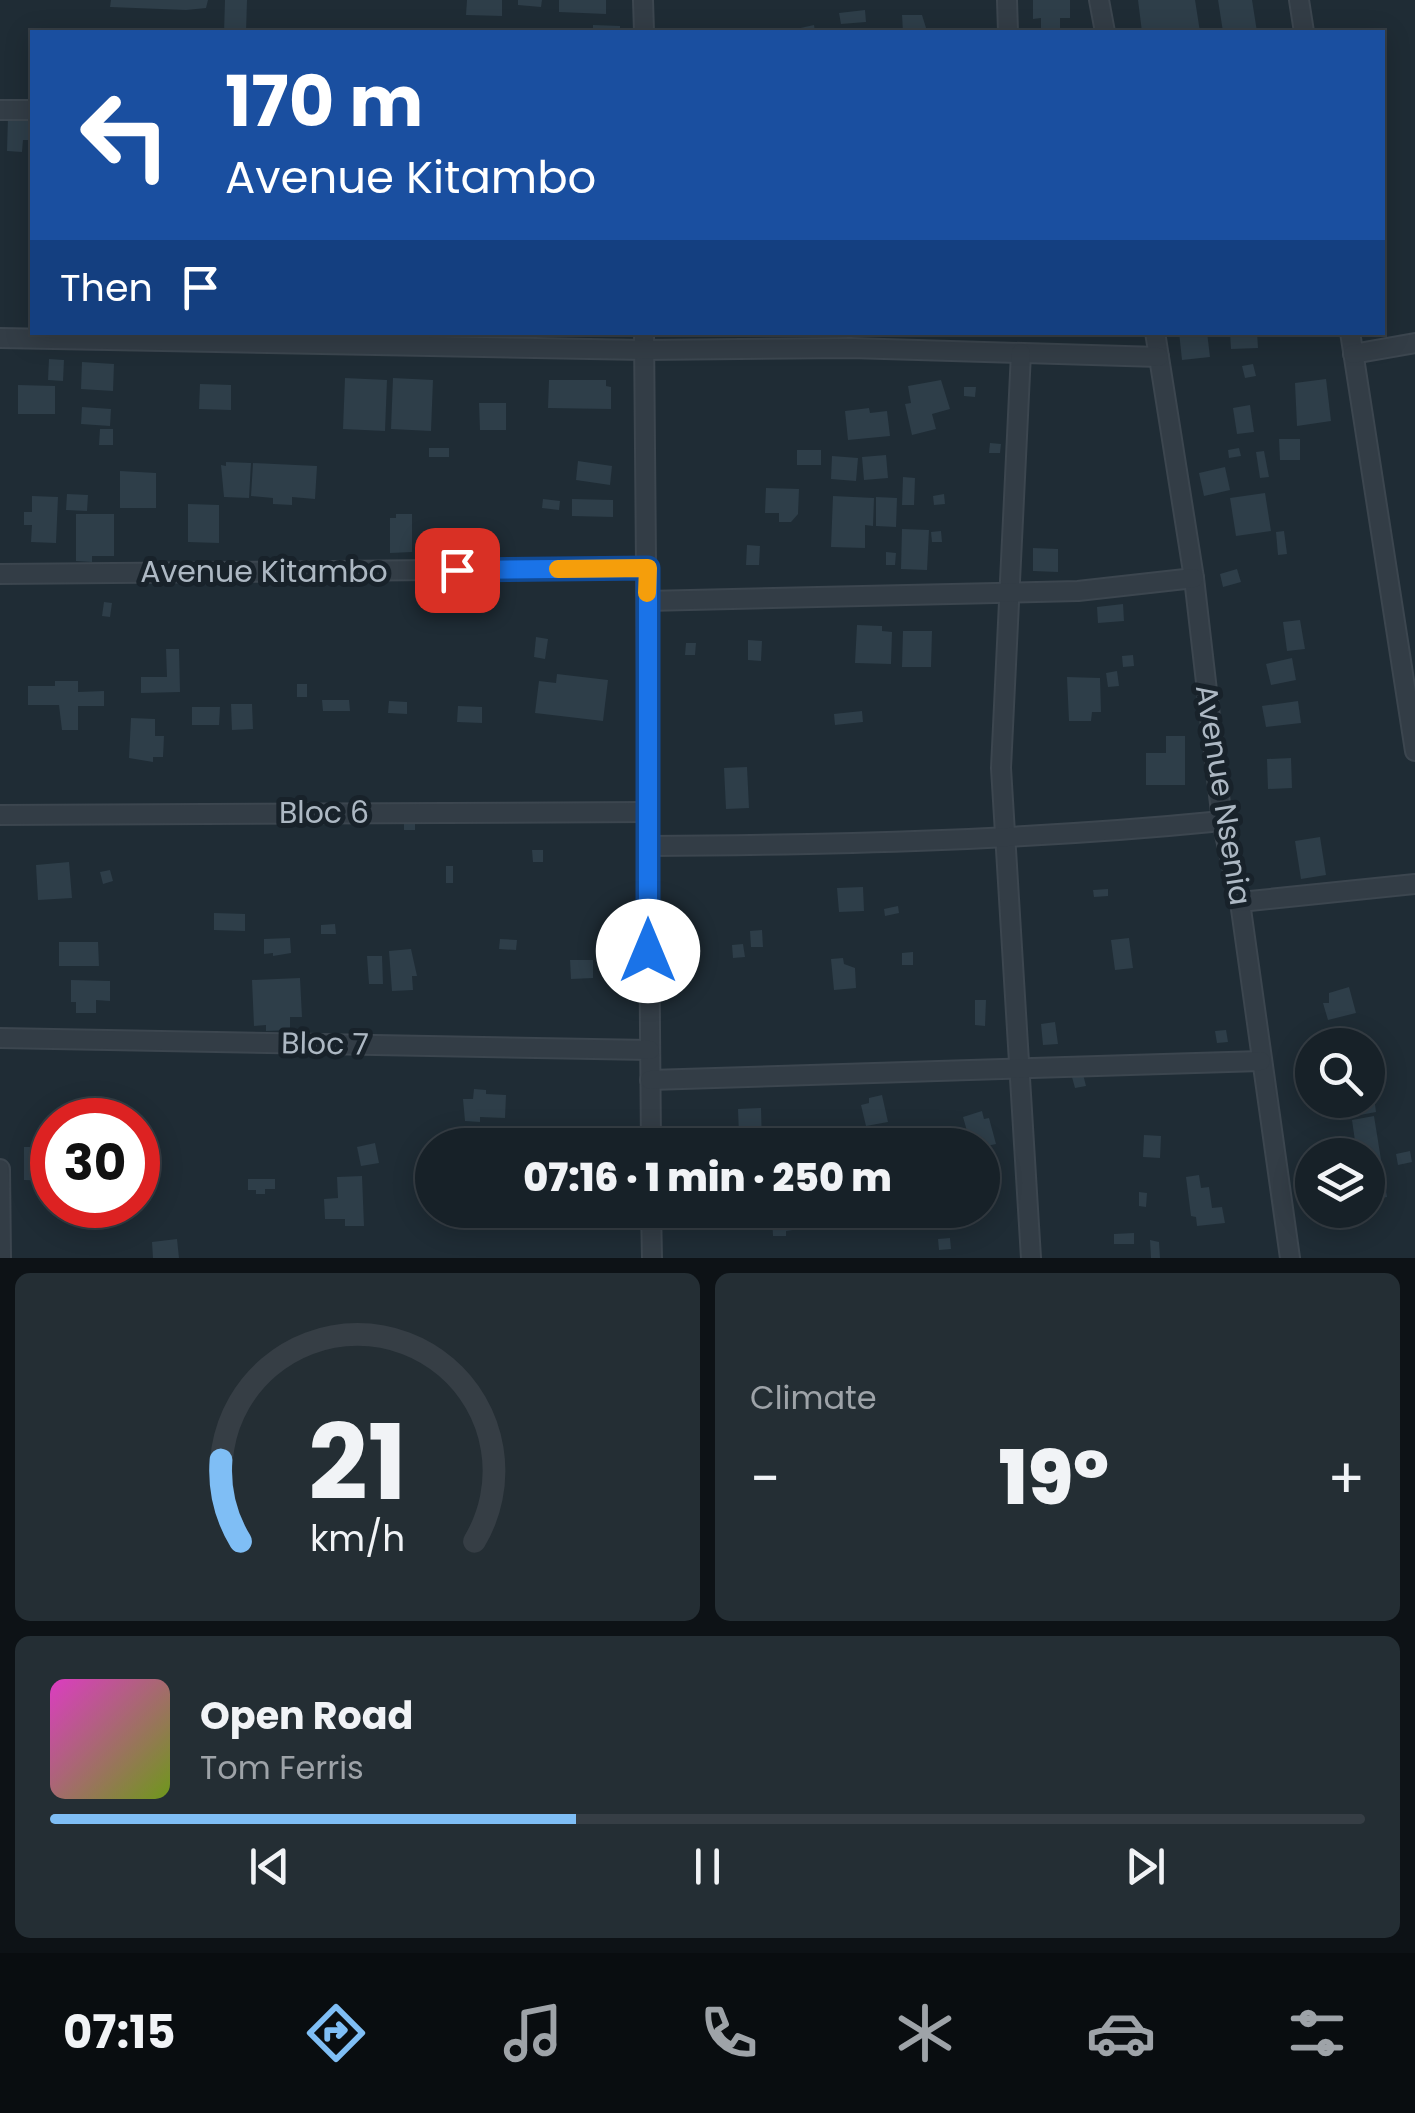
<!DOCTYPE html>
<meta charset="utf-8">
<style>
:root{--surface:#172128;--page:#242e34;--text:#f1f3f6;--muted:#9ea3a8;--line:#363e45;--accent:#7fbef5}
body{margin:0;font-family:Poppins,sans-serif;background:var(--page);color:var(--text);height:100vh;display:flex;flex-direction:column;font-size:38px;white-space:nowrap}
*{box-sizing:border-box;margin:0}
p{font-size:32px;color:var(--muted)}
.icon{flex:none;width:55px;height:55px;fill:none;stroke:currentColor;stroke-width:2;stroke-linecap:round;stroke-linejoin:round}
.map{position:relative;height:1258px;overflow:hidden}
.side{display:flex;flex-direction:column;gap:15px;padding:15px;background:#0d1216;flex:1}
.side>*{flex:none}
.banner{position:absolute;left:30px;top:30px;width:1355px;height:305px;border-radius:0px;box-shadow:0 5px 25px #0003,0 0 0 2px var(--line);background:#1a4fa0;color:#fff;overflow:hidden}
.buttons{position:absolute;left:1295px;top:1028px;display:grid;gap:20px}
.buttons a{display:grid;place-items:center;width:90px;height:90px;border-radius:50%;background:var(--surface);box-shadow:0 5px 25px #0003,0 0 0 2px var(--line);font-size:50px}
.speed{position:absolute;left:30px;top:1098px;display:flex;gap:20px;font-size:50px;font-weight:700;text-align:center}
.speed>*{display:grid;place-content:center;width:130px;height:130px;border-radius:50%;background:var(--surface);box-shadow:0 5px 25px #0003,0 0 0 2px var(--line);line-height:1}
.speed .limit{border:15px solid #d22;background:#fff;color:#111}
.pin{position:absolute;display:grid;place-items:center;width:85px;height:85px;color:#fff;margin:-42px;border-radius:20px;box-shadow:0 5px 15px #0006}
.me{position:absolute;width:110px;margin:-55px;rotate:0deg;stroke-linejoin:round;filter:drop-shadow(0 0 8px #0008)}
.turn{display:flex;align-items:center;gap:35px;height:210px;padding:0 30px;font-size:45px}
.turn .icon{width:130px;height:130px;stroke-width:2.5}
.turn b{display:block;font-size:70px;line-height:85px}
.then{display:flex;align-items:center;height:95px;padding:0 30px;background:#0003;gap:20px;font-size:38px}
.big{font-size:75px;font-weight:800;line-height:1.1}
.side .widget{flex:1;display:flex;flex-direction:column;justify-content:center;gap:15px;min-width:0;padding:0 35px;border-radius:15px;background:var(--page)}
.side .dial{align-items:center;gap:0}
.dial svg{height:260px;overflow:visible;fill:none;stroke:var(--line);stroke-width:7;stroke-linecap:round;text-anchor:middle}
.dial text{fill:var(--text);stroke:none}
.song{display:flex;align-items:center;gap:30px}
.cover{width:120px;height:120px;border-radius:15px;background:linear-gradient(135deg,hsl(310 70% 55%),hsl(80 70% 35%))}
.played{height:10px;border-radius:5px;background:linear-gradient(90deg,var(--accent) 40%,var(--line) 40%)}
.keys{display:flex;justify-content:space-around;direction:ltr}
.heat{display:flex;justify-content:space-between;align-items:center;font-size:55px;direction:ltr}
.side .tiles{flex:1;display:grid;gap:15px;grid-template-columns:1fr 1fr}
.widget:last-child{grid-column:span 2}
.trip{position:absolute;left:415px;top:1128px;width:585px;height:100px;border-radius:50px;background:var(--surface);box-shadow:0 5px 25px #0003,0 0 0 2px var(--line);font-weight:800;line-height:100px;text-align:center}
.menu{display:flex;height:160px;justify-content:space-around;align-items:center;background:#090d10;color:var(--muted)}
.menu .icon{width:70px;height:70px}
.menu .on{color:var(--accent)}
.menu b{font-size:45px;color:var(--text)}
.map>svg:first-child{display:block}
.building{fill:#2e3e49}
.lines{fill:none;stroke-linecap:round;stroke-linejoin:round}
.minor-casing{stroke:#3c464f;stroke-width:22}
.minor{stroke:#333d46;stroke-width:18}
.route-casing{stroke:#114b97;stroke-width:25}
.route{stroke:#1a73e8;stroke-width:18}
.slow{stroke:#f59e0b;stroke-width:18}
.labels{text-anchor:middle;stroke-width:10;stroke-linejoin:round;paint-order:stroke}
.street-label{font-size:30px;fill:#adb8c3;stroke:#18222a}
</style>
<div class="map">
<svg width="1415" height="1258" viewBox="0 0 1415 1258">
<rect width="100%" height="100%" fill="#1f2c35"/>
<g class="building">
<polygon points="111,0 208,0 206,8 186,10 110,7"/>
<polygon points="225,0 247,0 246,32 224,32"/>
<polygon points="467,0 502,0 502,16 466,15"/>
<polygon points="518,0 542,0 541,7 518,5"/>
<polygon points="559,0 606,0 606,14 559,12"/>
<polygon points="1033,0 1070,0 1070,18 1060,18 1060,32 1041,32 1041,18 1033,19"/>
<polygon points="1138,0 1195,0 1200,32 1142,32"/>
<polygon points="1218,0 1252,0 1257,32 1223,32"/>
<polygon points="865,10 866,22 841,24 839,13"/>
<polygon points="902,15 922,15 927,31 903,32"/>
<polygon points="593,25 620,26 620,32 593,32"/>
<polygon points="814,25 815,32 788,32 787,31"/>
<polygon points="8,116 32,117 32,140 23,140 22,152 7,151"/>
<polygon points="1179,332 1207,332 1210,357 1182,360"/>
<polygon points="1230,332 1257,332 1258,348 1231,349"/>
<polygon points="49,359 64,360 63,381 48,380"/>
<polygon points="82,362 114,364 113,391 81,389"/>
<polygon points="1253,364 1256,376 1245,378 1242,366"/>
<polygon points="345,378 387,380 385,431 343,429"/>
<polygon points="393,378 433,380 431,431 391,429"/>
<polygon points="1326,379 1331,421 1297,426 1295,383"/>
<polygon points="549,380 606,380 606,386 611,387 611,409 548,408"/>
<polygon points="941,380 950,409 932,414 936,429 912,435 905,404 911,403 908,386"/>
<polygon points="200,384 231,385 231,410 199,409"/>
<polygon points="18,385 55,386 55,414 18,414"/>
<polygon points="964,387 976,387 975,397 964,396"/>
<polygon points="479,403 506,403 506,430 480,430"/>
<polygon points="1250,405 1254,432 1237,434 1233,408"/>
<polygon points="82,407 111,409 110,426 81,424"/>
<polygon points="869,408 870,413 887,411 890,436 848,440 845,411"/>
<polygon points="100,429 113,429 113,445 99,445"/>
<polygon points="1279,439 1300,439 1300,460 1280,460"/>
<polygon points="990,443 1001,444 1000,453 989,453"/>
<rect x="429" y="448" width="20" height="9"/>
<polygon points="1239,448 1241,456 1229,458 1228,450"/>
<rect x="797" y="450" width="24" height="15"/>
<polygon points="1264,451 1269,477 1260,478 1256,452"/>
<polygon points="886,455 888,478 864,480 862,457"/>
<polygon points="832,456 858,458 856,481 831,479"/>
<polygon points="578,461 612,466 610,485 576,480"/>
<polygon points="226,462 251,463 249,498 224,497 221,465 226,466"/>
<polygon points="253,463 317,466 315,499 292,497 292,505 273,504 273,498 251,496"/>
<polygon points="1225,467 1230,490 1204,496 1199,473"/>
<polygon points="120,471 156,473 156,508 120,508"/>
<polygon points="903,477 915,478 914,505 902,505"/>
<polygon points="766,488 799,489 798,514 791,522 779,522 779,513 765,513"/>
<polygon points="1265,493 1271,531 1236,536 1230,498"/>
<polygon points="67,494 88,495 87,511 66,510"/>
<polygon points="944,494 945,504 934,505 933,496"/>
<polygon points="32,496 58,497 56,543 31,542 32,525 24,525 24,512 32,512"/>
<polygon points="833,496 874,498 873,526 865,525 865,548 831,547"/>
<polygon points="876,497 897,498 896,527 876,526"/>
<polygon points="543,499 560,501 559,510 542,508"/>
<polygon points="572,499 613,500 613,517 572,516"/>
<polygon points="188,504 219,505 219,543 188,542"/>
<polygon points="76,514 114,514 114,556 92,556 92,562 76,561"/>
<polygon points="396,514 412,514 412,552 390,553 390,518 396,518"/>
<polygon points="902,529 929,530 927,570 901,569"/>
<polygon points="941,531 942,542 932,542 931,532"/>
<polygon points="1284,531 1287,554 1278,555 1276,532"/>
<polygon points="747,545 760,546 759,565 746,565"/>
<polygon points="1033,548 1058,549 1058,572 1033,571"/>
<polygon points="886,552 896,553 895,565 886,565"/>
<polygon points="1237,569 1241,582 1223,587 1220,574"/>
<polygon points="104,602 112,603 110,617 102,616"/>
<polygon points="1123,604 1124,621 1098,623 1097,607"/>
<polygon points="1300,620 1305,649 1287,651 1283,622"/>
<polygon points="857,625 882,626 882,631 892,632 891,664 855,663"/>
<polygon points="903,631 932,631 931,667 902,667"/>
<polygon points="536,637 548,639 545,659 534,657"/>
<polygon points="748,640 762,641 761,661 748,660"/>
<polygon points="686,643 696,643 695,655 685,655"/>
<polygon points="166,649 179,649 180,692 141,693 141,677 167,677"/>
<polygon points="1133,655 1134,666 1123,667 1122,656"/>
<polygon points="1292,658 1296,680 1271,685 1266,664"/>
<polygon points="1117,671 1119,686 1108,687 1106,673"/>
<polygon points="557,674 608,680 603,721 535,713 539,681 556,683"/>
<polygon points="1067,677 1100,678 1101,712 1092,712 1091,721 1069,721"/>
<polygon points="55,681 78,681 78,692 104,691 104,706 78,706 78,730 62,730 59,705 28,705 28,686 55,686"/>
<rect x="297" y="684" width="10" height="13"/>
<polygon points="322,700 349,700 350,711 323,711"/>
<polygon points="389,701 407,702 407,714 388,713"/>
<polygon points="1298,701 1301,723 1266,727 1262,706"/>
<polygon points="231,704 252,704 253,729 232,730"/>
<polygon points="458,706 482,707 482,723 457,722"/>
<polygon points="192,707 220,707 219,725 192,725"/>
<polygon points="862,711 863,722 835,725 834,714"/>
<polygon points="131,718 155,719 155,736 164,736 163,757 153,757 153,762 129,758"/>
<polygon points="1166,736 1185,736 1185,785 1146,785 1146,753 1166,753"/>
<polygon points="1291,758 1292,788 1268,789 1267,759"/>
<polygon points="747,767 749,808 726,809 724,768"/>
<rect x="404" y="819" width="11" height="11"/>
<polygon points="1320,837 1326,875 1301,879 1295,841"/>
<polygon points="532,850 543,850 543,862 533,862"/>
<polygon points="69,862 72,898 38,900 36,865"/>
<rect x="446" y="866" width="7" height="17"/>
<polygon points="110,870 113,881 103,884 100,872"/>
<polygon points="863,887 864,911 839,912 837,888"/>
<polygon points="1108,889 1108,896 1094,897 1093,890"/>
<polygon points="898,906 899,913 885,916 884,909"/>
<polygon points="214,913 245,914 245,931 214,930"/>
<polygon points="335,924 336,934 321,934 321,925"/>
<polygon points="762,930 763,947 751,947 750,931"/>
<polygon points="290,938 291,953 273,956 273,953 264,954 264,939"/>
<polygon points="1129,938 1133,968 1115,970 1111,940"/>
<polygon points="500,939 517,940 516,950 499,949"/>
<polygon points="59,942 98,942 99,966 59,966"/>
<polygon points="743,944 745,957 733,958 732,945"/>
<polygon points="411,949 417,976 412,976 413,990 392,991 389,951"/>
<polygon points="913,952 913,965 902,965 902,953"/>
<polygon points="367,956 382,956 383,984 369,984"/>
<polygon points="843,958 844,964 855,968 856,988 834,990 831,959"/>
<polygon points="570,960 593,960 593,978 571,979"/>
<polygon points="300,978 302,1017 290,1017 290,1030 266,1031 266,1025 254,1026 252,980"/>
<polygon points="71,980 110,981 110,1001 96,1000 96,1013 76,1013 76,1002 71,1002"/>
<polygon points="1349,987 1356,1013 1328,1020 1323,1003 1329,1003 1329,993"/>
<polygon points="975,1000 986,1000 985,1026 975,1025"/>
<polygon points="1055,1022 1058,1044 1043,1045 1041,1024"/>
<polygon points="1226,1030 1228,1042 1217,1043 1215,1031"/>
<polygon points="1083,1074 1086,1086 1075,1088 1072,1077"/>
<polygon points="1368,1082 1372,1082 1376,1112 1360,1115 1356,1100 1368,1100"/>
<polygon points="474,1089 486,1090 486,1094 506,1095 505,1118 480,1117 480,1122 465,1121 463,1099 473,1099"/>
<polygon points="882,1095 888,1122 866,1126 861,1105 869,1103 869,1098"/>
<polygon points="761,1108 762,1145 750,1145 749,1134 739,1135 738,1109"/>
<polygon points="982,1111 984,1119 989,1118 996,1144 982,1147 971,1145 963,1117"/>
<polygon points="1374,1116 1387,1197 1368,1200 1368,1155 1357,1155 1352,1120"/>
<polygon points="515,1126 524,1127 522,1143 514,1142"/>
<polygon points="1144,1135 1161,1136 1160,1158 1143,1157"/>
<polygon points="375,1143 379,1163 361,1166 357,1147"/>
<polygon points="24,1147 52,1147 52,1181 24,1180"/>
<polygon points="1410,1151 1412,1162 1398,1165 1396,1154"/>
<polygon points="422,1164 432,1165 432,1174 422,1174"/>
<polygon points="1199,1175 1201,1188 1209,1187 1212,1208 1222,1207 1225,1223 1197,1226 1196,1217 1191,1216 1186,1177"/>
<polygon points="362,1176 364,1226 345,1226 345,1219 325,1219 324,1199 338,1198 337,1177"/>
<polygon points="248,1179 275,1179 275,1189 265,1189 265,1194 256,1194 256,1190 248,1190"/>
<polygon points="1139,1192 1147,1193 1146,1207 1139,1206"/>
<polygon points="793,1216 793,1230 786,1231 786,1236 773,1236 772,1217"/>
<polygon points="1134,1233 1134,1244 1114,1244 1114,1234"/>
<polygon points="950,1238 951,1249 939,1250 938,1239"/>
<polygon points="177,1239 179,1258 153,1258 152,1242"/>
<polygon points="1150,1240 1159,1242 1160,1258 1151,1258"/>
</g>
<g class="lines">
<defs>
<g id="minor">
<polyline points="643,0 644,32"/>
<polyline points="1007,0 1008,32"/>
<polyline points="1099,0 1105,32"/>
<polyline points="1299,0 1304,32"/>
<polyline points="0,110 32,110"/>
<polyline points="644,332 651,1145"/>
<polyline points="1155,332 1194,578 1222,821 1240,902 1290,1258"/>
<polyline points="1350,332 1415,751"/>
<polyline points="0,338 644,350 851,348 1159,357"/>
<polyline points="1021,353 1001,768 1031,1258"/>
<polyline points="1353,354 1415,343"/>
<polyline points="0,574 647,568"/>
<polyline points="647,601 1078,591 1194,578"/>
<polyline points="0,815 648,812"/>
<path d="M 648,846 C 840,845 1031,840 1222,821"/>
<polyline points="1240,902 1415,884"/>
<polyline points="0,1038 650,1050"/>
<polyline points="650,1080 1261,1061"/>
<polyline points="0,1169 1,1258"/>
<polyline points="651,1210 652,1258"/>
</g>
</defs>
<use href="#minor" class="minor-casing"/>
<use href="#minor" class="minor"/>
</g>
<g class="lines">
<defs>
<polyline id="route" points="457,570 648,568 648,951"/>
</defs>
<use href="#route" class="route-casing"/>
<use href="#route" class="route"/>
<polyline class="slow" points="558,569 648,568 647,593"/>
</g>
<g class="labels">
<g class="street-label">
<text x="264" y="582">Avenue Kitambo</text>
<text transform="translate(1223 795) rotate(81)" y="10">Avenue Nsenia</text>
<text x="324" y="823">Bloc 6</text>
<text transform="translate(325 1044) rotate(1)" y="10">Bloc 7</text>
</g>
</g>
</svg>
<div class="buttons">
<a><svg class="icon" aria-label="search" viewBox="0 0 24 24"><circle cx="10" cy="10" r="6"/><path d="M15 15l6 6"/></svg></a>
<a><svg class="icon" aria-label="layers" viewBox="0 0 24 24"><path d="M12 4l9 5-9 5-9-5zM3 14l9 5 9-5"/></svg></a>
</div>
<div class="speed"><div class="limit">30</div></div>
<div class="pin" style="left:457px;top:570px;background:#d93025"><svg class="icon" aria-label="arrive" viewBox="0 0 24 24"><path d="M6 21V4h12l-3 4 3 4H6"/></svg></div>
<svg class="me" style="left:648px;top:951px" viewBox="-20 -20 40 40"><circle r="19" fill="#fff"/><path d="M0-13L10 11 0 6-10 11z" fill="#1a73e8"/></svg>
<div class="trip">07:16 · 1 min · 250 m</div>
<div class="banner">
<div class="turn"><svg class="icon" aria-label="left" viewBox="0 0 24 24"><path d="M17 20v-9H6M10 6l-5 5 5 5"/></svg><div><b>170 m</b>Avenue Kitambo</div></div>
<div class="then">Then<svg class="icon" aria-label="arrive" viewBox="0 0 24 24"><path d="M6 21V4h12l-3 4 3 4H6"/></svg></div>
</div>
</div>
<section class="side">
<div class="tiles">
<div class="widget dial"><svg viewBox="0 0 100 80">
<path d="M14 69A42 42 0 1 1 86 69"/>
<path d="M14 69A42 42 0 0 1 8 44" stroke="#7fbef5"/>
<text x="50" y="56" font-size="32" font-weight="700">21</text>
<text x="50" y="72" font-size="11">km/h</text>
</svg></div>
<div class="widget"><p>Climate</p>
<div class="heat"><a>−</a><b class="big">19°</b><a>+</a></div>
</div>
<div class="widget">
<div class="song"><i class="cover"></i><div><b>Open Road</b><p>Tom Ferris</p></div></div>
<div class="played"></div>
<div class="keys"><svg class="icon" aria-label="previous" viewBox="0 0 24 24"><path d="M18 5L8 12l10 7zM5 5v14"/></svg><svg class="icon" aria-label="pause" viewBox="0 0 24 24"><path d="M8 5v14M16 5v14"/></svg><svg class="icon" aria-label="next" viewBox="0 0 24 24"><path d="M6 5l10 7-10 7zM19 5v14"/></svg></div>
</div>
</div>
</section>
<nav class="menu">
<b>07:15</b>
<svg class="icon on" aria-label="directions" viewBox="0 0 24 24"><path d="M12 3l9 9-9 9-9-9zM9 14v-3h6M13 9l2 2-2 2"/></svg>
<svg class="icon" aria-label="music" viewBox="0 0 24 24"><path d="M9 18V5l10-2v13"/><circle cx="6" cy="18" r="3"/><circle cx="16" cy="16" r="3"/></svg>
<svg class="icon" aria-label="phone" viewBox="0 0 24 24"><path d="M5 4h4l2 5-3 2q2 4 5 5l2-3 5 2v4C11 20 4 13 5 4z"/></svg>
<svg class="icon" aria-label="climate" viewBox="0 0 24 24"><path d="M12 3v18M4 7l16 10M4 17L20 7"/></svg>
<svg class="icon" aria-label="car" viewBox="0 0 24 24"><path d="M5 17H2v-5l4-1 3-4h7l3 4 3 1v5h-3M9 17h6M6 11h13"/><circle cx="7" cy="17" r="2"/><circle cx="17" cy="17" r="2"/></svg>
<svg class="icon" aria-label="filters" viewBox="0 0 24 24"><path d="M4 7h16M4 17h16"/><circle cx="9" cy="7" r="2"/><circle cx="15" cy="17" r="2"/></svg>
</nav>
